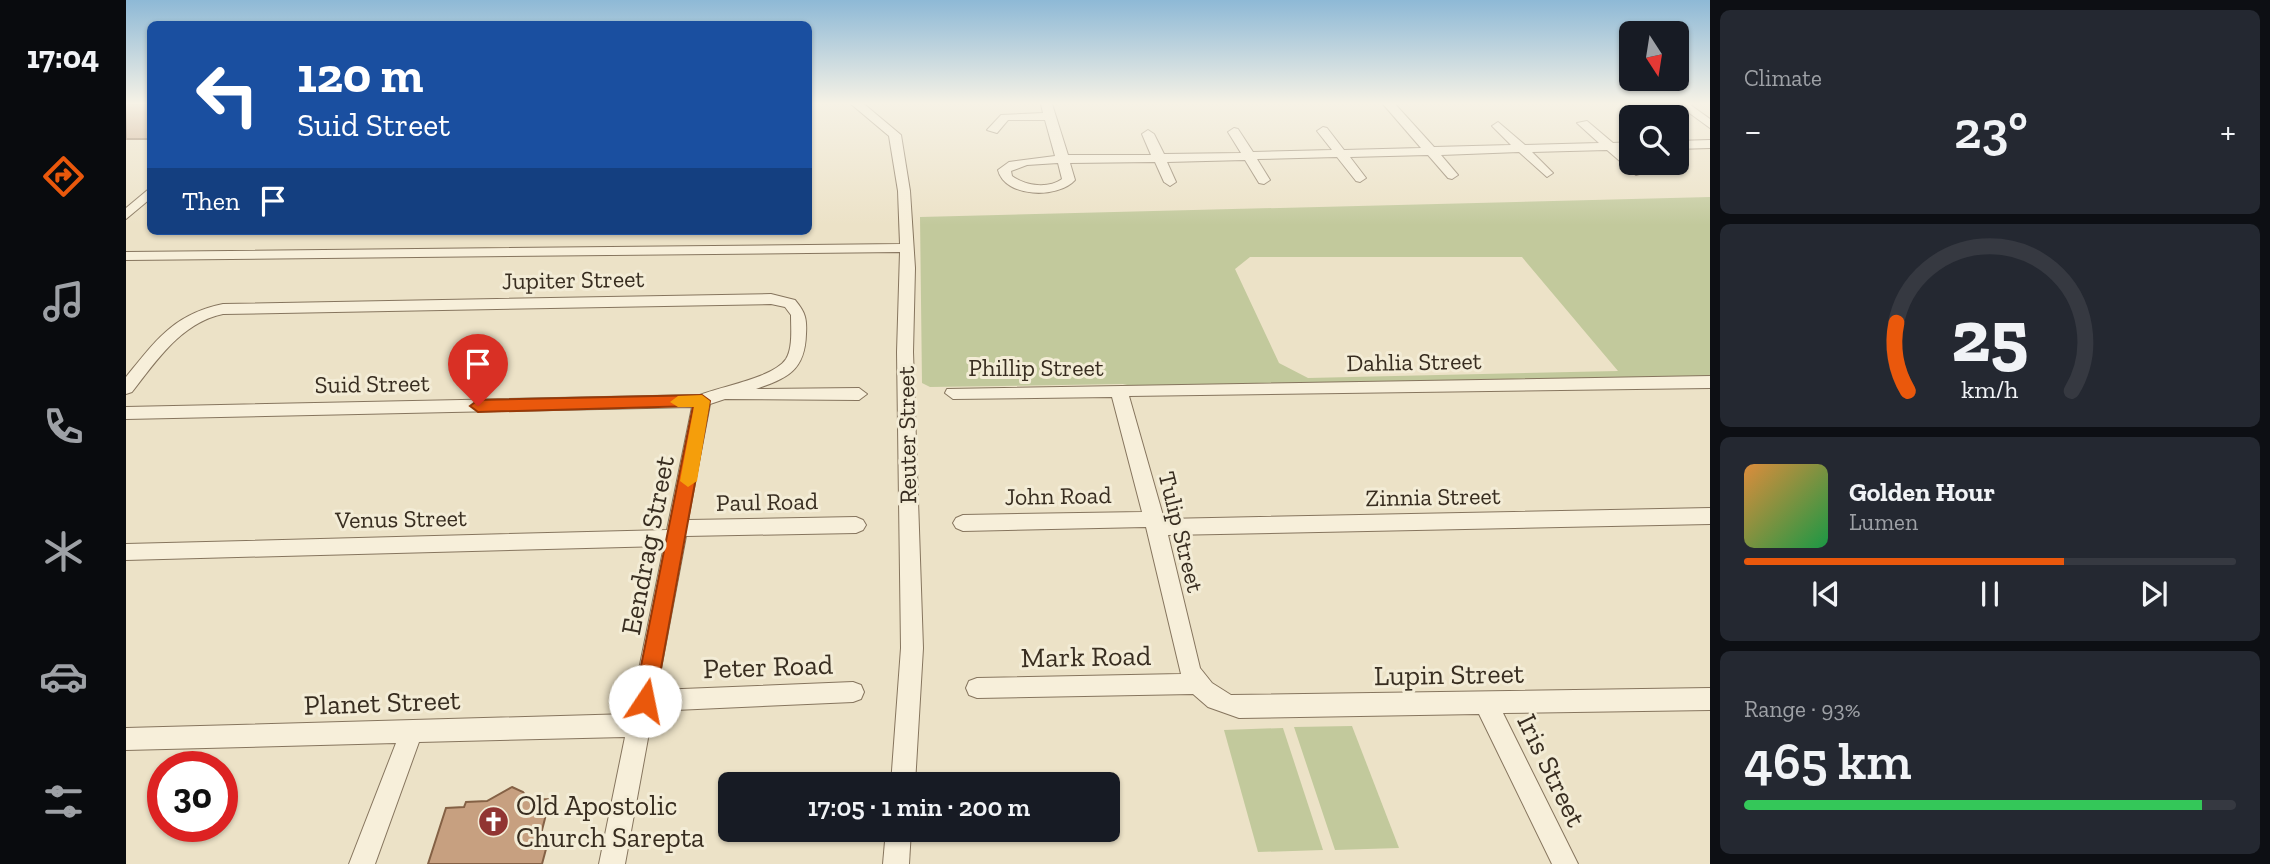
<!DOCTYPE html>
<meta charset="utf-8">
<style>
:root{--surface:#171b24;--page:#242831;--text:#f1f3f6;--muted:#9ea1a6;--line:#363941;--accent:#ea580c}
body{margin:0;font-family:"Zilla Slab",serif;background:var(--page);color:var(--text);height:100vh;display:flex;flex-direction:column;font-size:26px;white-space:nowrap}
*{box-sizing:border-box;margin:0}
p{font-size:23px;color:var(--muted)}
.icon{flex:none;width:38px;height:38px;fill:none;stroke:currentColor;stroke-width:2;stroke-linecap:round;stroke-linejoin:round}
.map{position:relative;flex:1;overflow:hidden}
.drawer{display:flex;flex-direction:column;gap:10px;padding:10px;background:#0d0f14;width:560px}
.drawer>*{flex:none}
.top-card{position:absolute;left:21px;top:21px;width:665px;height:214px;border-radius:10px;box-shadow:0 2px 5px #0004;background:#1a4fa0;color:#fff;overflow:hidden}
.needle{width:46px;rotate:168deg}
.buttons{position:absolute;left:1493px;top:21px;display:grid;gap:14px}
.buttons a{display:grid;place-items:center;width:70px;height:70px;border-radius:10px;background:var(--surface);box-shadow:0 2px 5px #0004;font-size:35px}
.speed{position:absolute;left:21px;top:751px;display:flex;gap:14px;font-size:35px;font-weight:700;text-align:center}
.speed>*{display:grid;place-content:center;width:91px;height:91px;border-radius:50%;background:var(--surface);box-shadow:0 2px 5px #0004;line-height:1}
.speed .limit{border:10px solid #d22;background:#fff;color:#111}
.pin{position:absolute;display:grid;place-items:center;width:60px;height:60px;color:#fff;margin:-72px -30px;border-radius:50% 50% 50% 0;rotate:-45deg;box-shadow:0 0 7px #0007}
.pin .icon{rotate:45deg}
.me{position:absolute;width:77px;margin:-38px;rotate:11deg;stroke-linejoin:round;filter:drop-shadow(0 0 5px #0008)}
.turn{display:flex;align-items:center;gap:24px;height:147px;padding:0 35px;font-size:32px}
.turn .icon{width:91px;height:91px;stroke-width:2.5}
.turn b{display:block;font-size:49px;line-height:60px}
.then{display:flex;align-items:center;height:66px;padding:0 35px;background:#0003;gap:14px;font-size:26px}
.big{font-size:52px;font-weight:600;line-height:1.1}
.drawer .tile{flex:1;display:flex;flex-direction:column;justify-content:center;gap:10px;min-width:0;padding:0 24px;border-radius:10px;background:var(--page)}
.drawer .dial{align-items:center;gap:0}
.dial svg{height:182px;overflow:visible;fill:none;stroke:var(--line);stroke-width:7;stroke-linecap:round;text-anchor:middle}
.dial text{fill:var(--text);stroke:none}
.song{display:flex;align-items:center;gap:21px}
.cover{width:84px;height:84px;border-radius:10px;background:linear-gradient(135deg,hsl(30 70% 55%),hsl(140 70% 35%))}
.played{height:7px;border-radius:4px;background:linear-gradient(90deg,var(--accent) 65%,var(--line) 65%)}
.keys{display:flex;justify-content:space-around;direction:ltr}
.heat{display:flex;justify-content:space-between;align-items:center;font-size:38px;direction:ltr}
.charge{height:10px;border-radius:5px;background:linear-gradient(90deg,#34c759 93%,var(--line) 0)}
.trip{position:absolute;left:592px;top:772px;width:402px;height:70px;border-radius:10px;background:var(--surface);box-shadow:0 2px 5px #0004;font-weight:600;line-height:70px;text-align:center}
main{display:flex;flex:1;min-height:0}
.tab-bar{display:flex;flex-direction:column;width:126px;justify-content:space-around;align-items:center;background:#090b0e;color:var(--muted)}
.tab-bar .icon{width:49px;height:49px}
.tab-bar .current{color:var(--accent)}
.tab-bar b{font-size:32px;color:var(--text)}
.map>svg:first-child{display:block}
.green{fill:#c2c99c;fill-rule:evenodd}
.building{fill:#c7a080;stroke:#846145;stroke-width:2}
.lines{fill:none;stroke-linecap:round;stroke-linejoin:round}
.street-casing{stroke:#86755e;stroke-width:2}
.street{fill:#f7efda;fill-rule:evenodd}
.route{fill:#ea580c;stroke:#983908;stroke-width:2}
.slow{fill:#f59e0b}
.labels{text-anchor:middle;stroke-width:6;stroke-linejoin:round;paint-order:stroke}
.street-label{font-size:24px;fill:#382d20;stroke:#f3ecd6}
.near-street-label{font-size:28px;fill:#382d20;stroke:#f3ecd6}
.near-poi-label{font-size:28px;fill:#382d20;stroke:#f3ecd6;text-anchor:start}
</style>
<main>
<nav class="tab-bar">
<b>17:04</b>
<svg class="icon current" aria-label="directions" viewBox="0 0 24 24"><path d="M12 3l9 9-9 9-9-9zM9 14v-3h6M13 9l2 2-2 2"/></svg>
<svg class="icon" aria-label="music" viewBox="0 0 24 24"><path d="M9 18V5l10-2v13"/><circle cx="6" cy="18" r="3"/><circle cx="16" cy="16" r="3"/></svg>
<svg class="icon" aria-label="phone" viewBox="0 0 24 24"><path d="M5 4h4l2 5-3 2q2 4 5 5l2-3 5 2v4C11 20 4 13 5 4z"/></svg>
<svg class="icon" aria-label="climate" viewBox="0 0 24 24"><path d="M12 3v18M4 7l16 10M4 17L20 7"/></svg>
<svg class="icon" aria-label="car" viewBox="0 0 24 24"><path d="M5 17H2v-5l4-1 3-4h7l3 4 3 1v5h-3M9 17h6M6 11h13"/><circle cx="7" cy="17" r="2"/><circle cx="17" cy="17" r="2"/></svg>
<svg class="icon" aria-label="filters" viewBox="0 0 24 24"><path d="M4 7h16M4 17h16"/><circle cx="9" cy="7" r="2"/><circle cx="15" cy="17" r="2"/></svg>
</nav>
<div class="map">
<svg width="1584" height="864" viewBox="0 0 1584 864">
<rect width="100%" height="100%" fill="#ece2c7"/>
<g class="green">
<path d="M 1584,197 L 1584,377 L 1014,388 L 997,384 L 804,387 L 796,383 L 794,217 ZM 1124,257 L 1396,257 L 1492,371 L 1182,378 L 1153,363 L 1109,269 Z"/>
<polygon points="1226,726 1273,848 1209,850 1168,727"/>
<polygon points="1157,728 1197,850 1132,852 1098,730"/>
</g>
<g class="building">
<rect x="0" y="104" width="24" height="35"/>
<polygon points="386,787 397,792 403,800 424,799 415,834 424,834 416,864 302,864 320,808 338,807 340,802 361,801"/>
</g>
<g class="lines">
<defs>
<g id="street">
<polygon points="725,104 738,104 775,135 784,191 789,268 787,352 797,648 789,784 765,784 775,648 771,352 774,252 0,260 0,252 774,244 772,191 763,136"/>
<path d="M 915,104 L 926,104 L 942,155 L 1025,155 L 1016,134 L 1022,130 L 1028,134 L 1038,154 L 1115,153 L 1102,132 L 1108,128 L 1112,129 L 1127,152 L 1206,150 L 1191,131 L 1197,127 L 1201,128 L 1218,150 L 1295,148 L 1257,104 L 1269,104 L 1308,147 L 1385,145 L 1366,126 L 1372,122 L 1399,145 L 1473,143 L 1451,123 L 1461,121 L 1487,143 L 1505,142 L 1505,150 L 1496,150 L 1505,158 L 1505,163 L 1511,163 L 1520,172 L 1510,175 L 1481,150 L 1406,152 L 1427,173 L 1421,177 L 1393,152 L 1315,155 L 1332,175 L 1326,179 L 1322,178 L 1302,155 L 1224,157 L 1240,178 L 1234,182 L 1230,181 L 1211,157 L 1131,159 L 1144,180 L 1138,184 L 1133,183 L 1119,160 L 1041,162 L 1050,182 L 1044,186 L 1038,182 L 1029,162 L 944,163 L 949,180 C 932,199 879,198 872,170 L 883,162 L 929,156 L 919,120 L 882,120 L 871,133 L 861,130 L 875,115 L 917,113 ZM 932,163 L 936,179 C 922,189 900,186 886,176 L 885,171 L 901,165 Z"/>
<polygon points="1551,104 1563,104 1584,119 1584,128"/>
<polygon points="1584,140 1584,148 1550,149 1550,141"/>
<polygon points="24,188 24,199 0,219 0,208"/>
<path d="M 645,294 L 669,300 C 679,312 681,318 680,334 C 679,371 661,378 630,389 L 733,388 L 741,394 L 733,400 L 599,399 L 584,404 L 562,520 L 730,517 L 737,520 L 740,525 L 737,530 L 730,533 L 560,536 L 531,690 L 727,682 L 735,685 L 738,692 L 735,699 L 727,702 L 527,711 L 499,864 L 473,864 L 499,737 L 293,742 L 249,864 L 223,864 L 270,743 L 0,750 L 0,728 L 504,714 L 538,546 L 0,560 L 0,544 L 541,530 L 566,407 L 0,419 L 0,407 L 574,395 C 596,386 647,378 660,359 C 667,348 665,328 665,315 L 659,307 L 645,304 L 97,314 C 55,323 31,360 6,392 L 0,394 L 0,377 C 30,340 48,314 97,304 Z"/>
<polygon points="1584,376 1584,388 1003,396 1038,519 1584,508 1584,524 1042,535 1074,668 1086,683 1105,695 1584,688 1584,710 1377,713 1452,864 1426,864 1353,714 1113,718 1082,707 1067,694 851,698 843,695 840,688 843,681 851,678 1055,674 1020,527 837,531 830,528 827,523 830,518 837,515 1016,512 986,397 827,399 819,393 821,389"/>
<polygon points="760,830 785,830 783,864 757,864"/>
</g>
</defs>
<use href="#street" class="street-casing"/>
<use href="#street" class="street"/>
</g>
<linearGradient id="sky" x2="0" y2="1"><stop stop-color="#8eb9d6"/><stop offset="0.46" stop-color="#f6f2e6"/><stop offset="1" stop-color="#f6f2e6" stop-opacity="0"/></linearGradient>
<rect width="1584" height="225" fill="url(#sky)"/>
<polygon class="route" points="576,395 584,401 529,701 526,707 519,710 511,707 508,701 567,406 352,412 344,406 352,400"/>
<polygon class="slow" points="576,395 584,401 571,481 562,487 554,481 568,407 552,407 544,402 552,396"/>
<defs>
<symbol id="church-disc" viewBox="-11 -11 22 22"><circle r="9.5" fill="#913532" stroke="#f3ecd6"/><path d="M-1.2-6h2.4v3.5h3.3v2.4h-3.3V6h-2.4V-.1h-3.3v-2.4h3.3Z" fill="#fff"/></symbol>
</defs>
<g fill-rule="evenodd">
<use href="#church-disc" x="350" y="804" width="35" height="35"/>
</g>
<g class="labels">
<g class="street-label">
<text transform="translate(447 280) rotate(-1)" y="8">Jupiter Street</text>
<text transform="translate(1288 362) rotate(-1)" y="8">Dahlia Street</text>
<text x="910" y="376">Phillip Street</text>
<text transform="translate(246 384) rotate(-1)" y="8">Suid Street</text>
<text transform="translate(781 435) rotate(-91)" y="8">Reuter Street</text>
<text transform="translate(932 496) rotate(-1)" y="8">John Road</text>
<text transform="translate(1307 497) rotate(-1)" y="8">Zinnia Street</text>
<text transform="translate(641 502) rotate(-1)" y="8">Paul Road</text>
<text transform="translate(275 519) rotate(-1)" y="8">Venus Street</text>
<text transform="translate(1055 532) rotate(76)" y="8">Tulip Street</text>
</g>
<g class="near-street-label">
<text transform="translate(521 545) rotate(-79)" y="10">Eendrag Street</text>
<text transform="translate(960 656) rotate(-1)" y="10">Mark Road</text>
<text transform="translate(642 666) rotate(-2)" y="10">Peter Road</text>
<text transform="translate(1323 674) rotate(-1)" y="10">Lupin Street</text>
<text transform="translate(256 702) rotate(-2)" y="10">Planet Street</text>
<text transform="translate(1426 770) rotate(64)" y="10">Iris Street</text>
</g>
<g class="near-poi-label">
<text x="390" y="815">Old Apostolic<tspan x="390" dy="32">Church Sarepta</tspan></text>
</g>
</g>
</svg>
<div class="buttons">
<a><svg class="needle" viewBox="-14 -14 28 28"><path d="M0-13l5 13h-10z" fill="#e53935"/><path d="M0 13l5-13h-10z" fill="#9ea1a6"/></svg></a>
<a><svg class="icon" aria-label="search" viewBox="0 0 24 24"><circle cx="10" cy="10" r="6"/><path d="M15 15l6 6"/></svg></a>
</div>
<div class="speed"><div class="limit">30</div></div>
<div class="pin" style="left:352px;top:406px;background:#d93025"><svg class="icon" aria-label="arrive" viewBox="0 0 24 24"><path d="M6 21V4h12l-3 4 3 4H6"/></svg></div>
<svg class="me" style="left:519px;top:701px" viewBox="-20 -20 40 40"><circle r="19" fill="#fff"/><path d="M0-13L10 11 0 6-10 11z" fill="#ea580c"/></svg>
<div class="trip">17:05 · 1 min · 200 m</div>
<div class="top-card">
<div class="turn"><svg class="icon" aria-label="left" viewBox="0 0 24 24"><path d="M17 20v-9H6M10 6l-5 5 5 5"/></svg><div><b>120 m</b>Suid Street</div></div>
<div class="then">Then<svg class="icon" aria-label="arrive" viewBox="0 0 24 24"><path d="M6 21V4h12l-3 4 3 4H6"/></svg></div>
</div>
</div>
<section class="drawer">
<div class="tile"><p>Climate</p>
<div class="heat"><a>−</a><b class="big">23°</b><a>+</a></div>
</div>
<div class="tile dial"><svg viewBox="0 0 100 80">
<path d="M14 69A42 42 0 1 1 86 69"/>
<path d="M14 69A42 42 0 0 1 9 39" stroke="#ea580c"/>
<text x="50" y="56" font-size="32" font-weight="700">25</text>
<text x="50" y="72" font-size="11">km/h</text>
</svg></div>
<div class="tile">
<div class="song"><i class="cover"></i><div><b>Golden Hour</b><p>Lumen</p></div></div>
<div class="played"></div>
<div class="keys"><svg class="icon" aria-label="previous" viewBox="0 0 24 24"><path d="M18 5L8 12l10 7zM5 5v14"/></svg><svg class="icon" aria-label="pause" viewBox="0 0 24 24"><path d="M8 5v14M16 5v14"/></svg><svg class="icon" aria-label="next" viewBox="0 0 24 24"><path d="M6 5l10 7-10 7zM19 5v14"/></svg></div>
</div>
<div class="tile"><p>Range · 93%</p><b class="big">465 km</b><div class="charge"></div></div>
</section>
</main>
